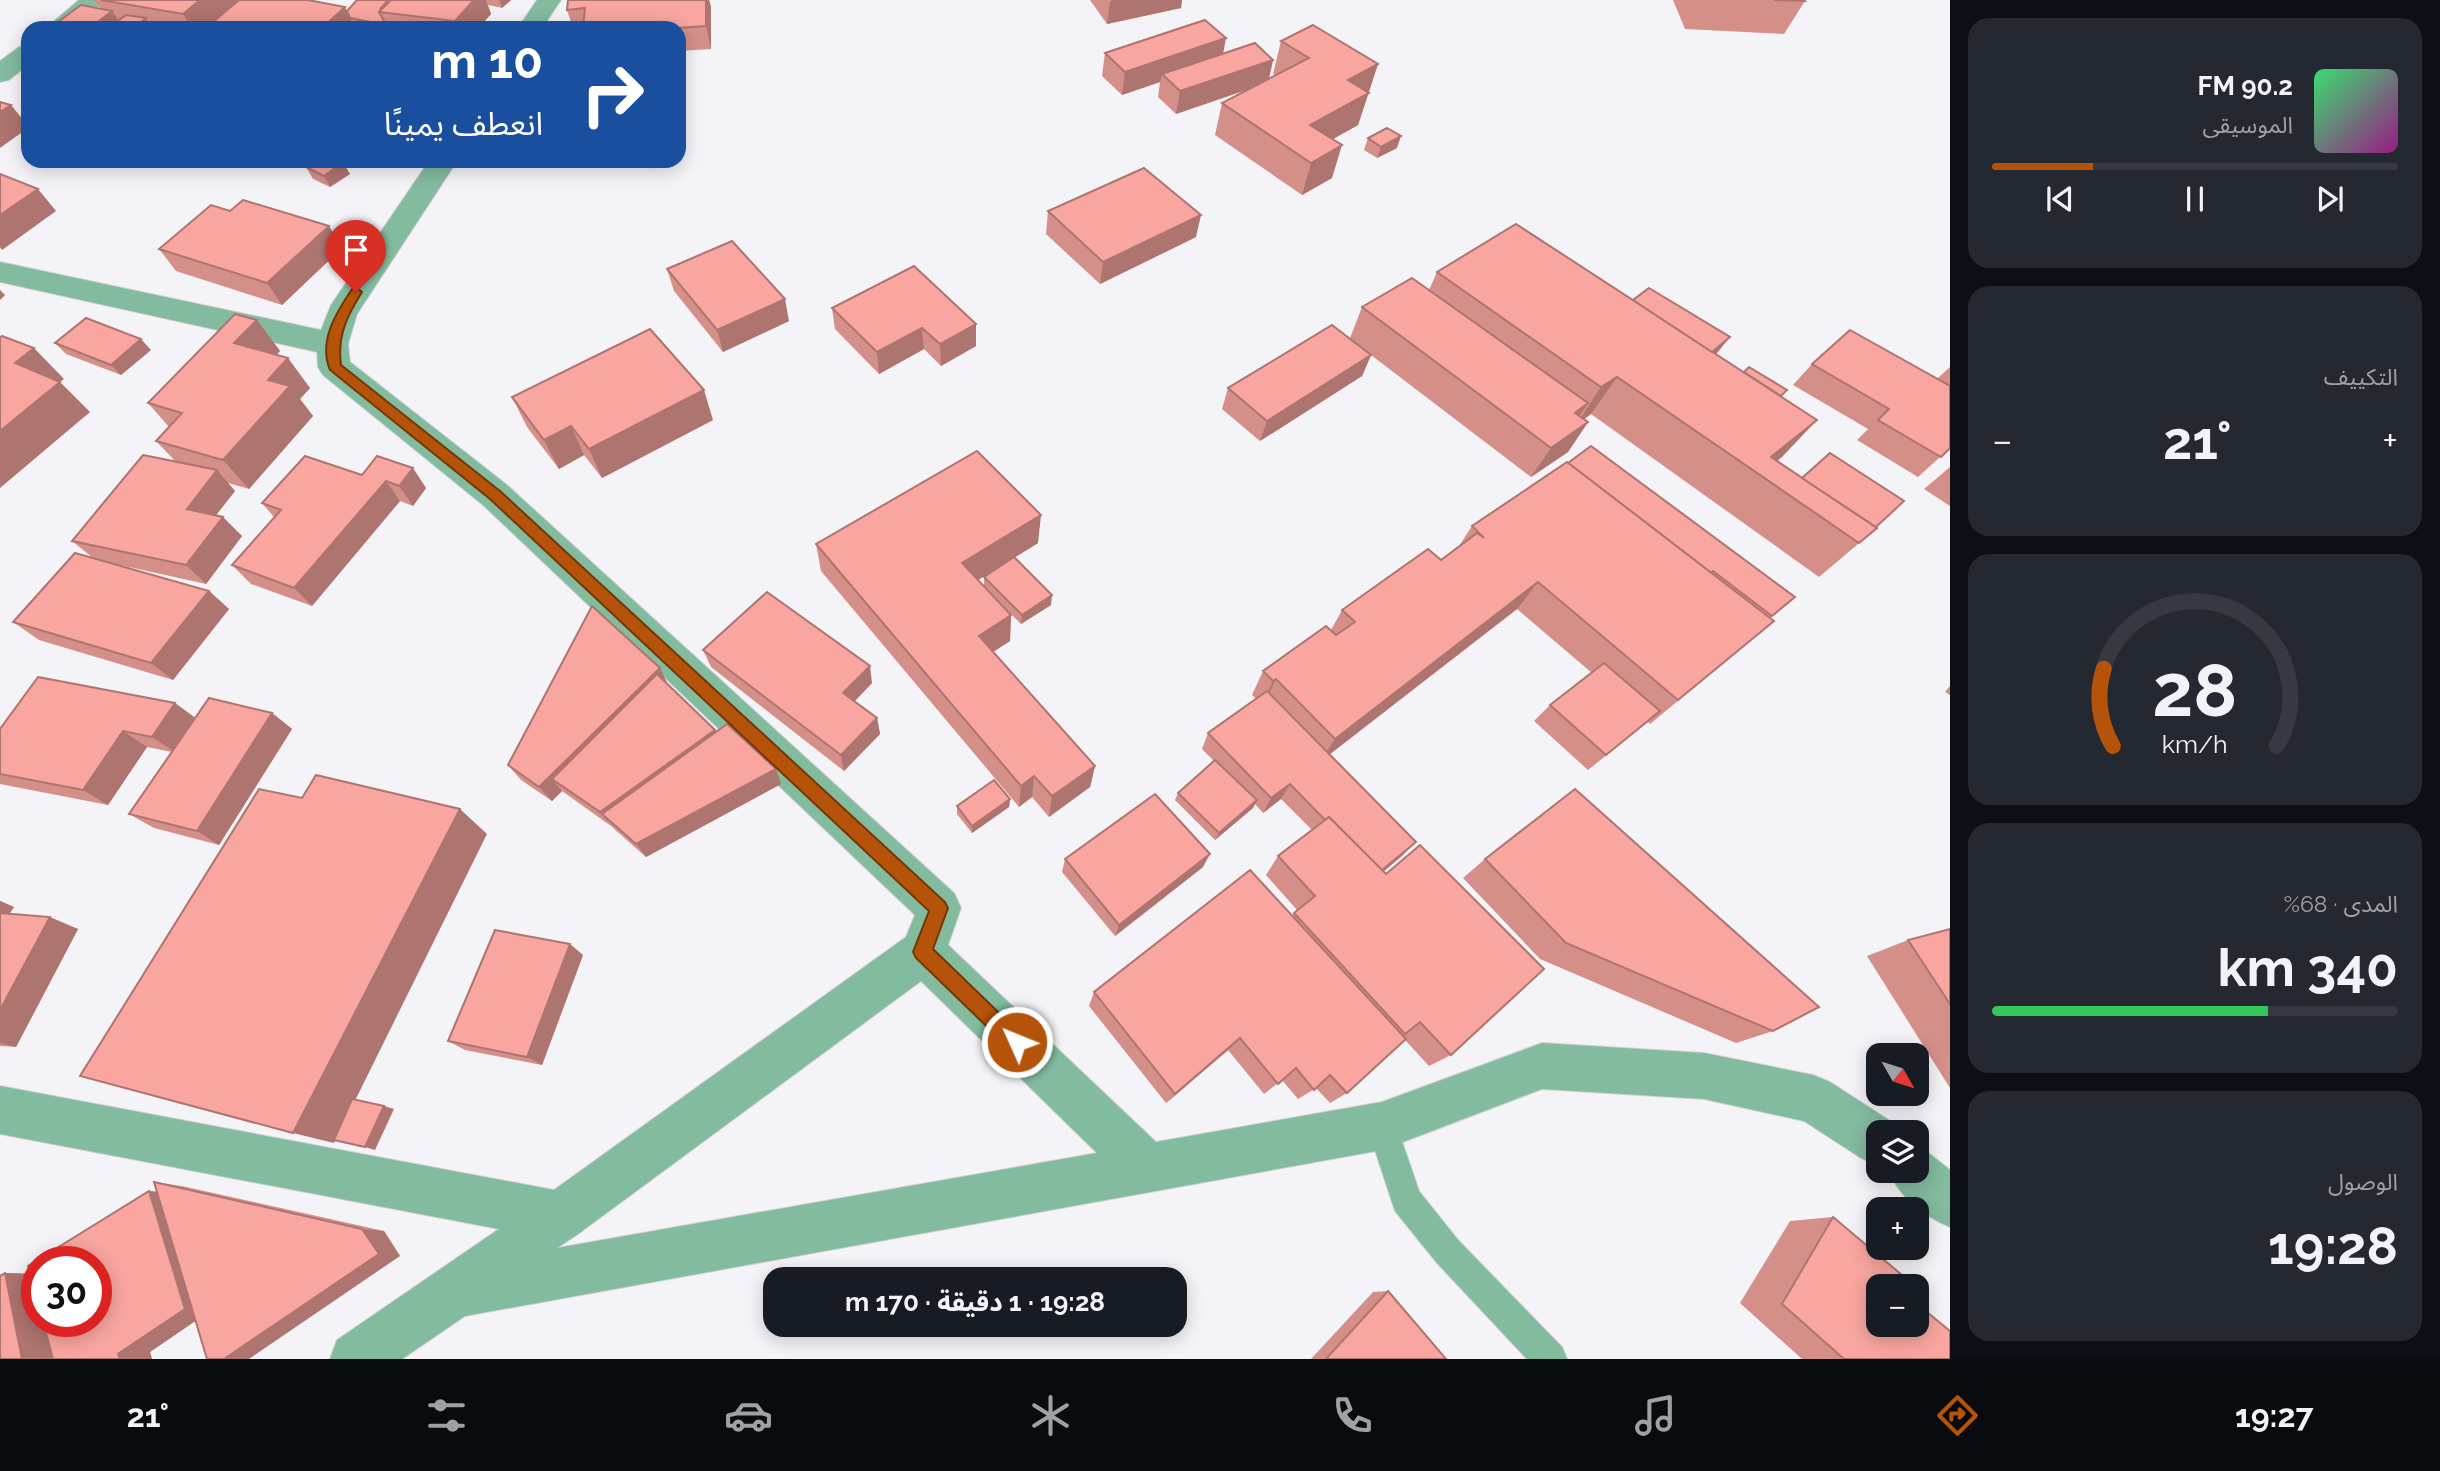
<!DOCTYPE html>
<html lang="ar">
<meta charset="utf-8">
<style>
:root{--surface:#171b24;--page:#242831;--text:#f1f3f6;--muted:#9ea1a6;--line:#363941;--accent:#b45309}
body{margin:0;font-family:Raleway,"Noto Sans Arabic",sans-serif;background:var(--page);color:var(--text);direction:rtl;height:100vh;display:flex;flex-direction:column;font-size:26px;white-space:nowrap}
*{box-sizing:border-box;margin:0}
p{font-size:23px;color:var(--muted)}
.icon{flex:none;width:38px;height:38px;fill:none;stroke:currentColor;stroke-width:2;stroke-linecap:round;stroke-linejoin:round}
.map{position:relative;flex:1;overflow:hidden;direction:ltr}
.sheet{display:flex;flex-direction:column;gap:18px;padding:18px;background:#0d0f14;width:490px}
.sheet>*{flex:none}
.top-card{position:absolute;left:21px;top:21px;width:665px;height:147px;border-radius:21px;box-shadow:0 4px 18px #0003;direction:rtl;background:#1a4fa0;color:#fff;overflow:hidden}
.needle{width:46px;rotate:129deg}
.controls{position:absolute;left:1866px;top:1043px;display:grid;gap:14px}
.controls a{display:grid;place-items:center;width:63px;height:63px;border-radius:14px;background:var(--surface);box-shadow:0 4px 18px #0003;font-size:35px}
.speed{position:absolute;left:21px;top:1246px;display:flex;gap:14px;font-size:35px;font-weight:700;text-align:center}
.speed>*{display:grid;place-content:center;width:91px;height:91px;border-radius:50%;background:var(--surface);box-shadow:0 4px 18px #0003;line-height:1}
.speed .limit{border:10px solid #d22;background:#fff;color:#111}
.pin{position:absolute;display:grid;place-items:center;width:60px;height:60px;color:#fff;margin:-72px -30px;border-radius:50% 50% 50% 0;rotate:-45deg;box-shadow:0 0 7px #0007}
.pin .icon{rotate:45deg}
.me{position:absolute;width:77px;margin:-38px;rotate:314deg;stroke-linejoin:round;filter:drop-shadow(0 0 5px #0008)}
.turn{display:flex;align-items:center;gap:24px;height:147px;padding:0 28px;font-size:32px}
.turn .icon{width:91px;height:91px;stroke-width:2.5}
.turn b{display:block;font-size:49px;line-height:60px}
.big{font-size:52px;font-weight:700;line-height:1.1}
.sheet .widget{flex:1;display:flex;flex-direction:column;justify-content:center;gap:10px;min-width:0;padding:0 24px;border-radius:21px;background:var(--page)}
.sheet .dial{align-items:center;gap:0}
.dial svg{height:182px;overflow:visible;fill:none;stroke:var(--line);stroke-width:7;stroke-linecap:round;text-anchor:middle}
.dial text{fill:var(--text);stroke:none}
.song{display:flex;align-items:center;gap:21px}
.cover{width:84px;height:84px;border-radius:10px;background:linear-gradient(135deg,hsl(140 70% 55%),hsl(310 70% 35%))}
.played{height:7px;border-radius:4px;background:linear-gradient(90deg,var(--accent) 25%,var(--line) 25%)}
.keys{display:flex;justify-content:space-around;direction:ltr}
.heat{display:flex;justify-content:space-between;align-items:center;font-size:38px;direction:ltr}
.charge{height:10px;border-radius:5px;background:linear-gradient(90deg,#34c759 68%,var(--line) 0)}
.trip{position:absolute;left:763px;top:1267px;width:424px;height:70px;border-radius:21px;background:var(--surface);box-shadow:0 4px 18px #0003;font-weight:700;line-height:70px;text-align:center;direction:rtl}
.menu{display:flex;height:112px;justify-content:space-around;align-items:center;background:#090b0e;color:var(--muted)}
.menu .icon{width:49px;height:49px}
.menu .on{color:var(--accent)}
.menu b{font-size:32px;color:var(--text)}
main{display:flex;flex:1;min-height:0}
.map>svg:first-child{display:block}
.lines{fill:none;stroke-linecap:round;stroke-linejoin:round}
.service-casing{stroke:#d2d1d4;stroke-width:2}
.minor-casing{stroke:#d2d1d4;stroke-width:2}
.service{fill:#83bb9f;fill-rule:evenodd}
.minor{fill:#83bb9f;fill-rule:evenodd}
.wall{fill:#d58f89;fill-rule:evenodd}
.shaded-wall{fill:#ae746f}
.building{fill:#f8a69f;stroke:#ae746f;stroke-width:2}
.route{fill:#b45309;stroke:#753606;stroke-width:2}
</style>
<main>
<section class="sheet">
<div class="widget">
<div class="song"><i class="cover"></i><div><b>90.2 FM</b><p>الموسيقى</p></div></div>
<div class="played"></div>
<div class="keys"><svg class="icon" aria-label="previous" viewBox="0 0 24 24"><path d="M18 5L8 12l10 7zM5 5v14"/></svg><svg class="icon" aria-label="pause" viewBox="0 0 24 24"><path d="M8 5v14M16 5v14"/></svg><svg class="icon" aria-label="next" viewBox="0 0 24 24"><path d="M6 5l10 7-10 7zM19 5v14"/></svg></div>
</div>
<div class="widget"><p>التكييف</p>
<div class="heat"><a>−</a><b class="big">21°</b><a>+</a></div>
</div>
<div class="widget dial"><svg viewBox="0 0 100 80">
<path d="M14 69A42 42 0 1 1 86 69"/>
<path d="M14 69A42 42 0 0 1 10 35" stroke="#b45309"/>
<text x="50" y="56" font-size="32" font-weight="700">28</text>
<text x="50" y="72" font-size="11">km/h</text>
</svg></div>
<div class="widget"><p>المدى · 68%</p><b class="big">340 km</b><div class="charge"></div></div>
<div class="widget"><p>الوصول</p><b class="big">19:28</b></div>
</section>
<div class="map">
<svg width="1950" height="1359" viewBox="0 0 1950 1359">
<rect width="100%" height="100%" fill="#f4f3f7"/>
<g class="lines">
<defs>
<polygon id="service" points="1382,1111 1393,1115 1419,1191 1459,1241 1562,1347 1567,1359 1527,1359 1437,1263 1395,1211 1367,1126 1371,1115"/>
<g id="minor">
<polygon points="79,0 106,0 74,28 46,28"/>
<polygon points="537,0 561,0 542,28 518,28"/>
<polygon points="28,44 28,65 9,80 0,82 0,61 19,47"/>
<path d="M 429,161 L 457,161 L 357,314 L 348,344 L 350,362 L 507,485 L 954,893 L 961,908 L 948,945 L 1156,1142 L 1382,1102 L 1542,1043 L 1704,1053 L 1813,1075 L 1830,1082 L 1895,1124 L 1898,1132 L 1878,1132 L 1878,1165 L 1861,1158 L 1804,1121 L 1704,1099 L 1542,1089 L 1382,1150 L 465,1316 L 402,1359 L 330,1359 L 337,1340 L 499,1229 L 0,1134 L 0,1086 L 554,1190 L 906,937 L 915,915 L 483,505 L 323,375 L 318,367 L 317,352 L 0,282 L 0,262 L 321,330 L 331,305 ZM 921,981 L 1097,1153 L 557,1248 L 578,1234 Z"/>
<path d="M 1916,1148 L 1930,1154 L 1950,1170 L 1950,1227 C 1924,1216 1899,1197 1889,1171 L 1916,1171 Z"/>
</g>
</defs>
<use href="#service" class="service-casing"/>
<use href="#minor" class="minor-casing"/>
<use href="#service" class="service"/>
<use href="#minor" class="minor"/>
</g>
<g class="wall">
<polygon points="94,0 308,0 347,11 357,0 511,0 502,8 488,5 491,14 478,28 214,28 212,24 207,28 50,28 100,8"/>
<polygon points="568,0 709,0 711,7 711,49 679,51 679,28 573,28 567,10"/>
<polygon points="1090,0 1182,0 1181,8 1107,24"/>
<polygon points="1673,0 1804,0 1805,1 1784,34 1685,29"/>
<polygon points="1281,41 1378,64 1358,125 1333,139 1332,178 1302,195 1215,135 1222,103 1250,89 1176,114 1158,97 1160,82 1122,95 1102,76 1105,53 1223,54 1273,60 1269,79 1276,75 1273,74"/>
<polygon points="1368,138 1397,148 1377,158 1364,150"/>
<polygon points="306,167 350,174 330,187 313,179"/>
<polygon points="230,211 329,226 342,248 282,305 176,271 159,249"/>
<polygon points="1048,211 1196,237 1100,284 1046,234"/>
<polygon points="667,269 789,321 723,352 674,291"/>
<polygon points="1437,272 1716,354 1817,420 1777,461 1877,528 1819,577 1591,414 1584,419 1588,422 1568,452 1531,477 1371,355 1362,376 1260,441 1222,409 1228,388 1350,338 1362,307 1429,290"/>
<polygon points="832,308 976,324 976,346 941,366 924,349 879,374 835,329"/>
<polygon points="257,320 280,351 276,355 310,388 300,399 313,416 249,489 228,483 235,491 216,515 242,536 206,584 111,563 209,591 229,609 173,680 39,640 13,622 93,558 72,541 176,462 156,441 169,427 148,403"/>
<polygon points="55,343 151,350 121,375 66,354"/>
<polygon points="1812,364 1937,379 1950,367 1950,448 1918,477 1857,440 1868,429 1793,385"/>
<polygon points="512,397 713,420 602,478 584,455 559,469 527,427"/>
<polygon points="1567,462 1795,597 1770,618 1743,647 1650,724 1648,722 1588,770 1534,721 1550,705 1592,673 1517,609 1329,754 1403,855 1383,872 1451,1055 1429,1066 1405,1040 1347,1093 1330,1103 1316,1088 1298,1099 1282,1080 1264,1094 1228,1050 1166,1103 1089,1006 1094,992 1292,915 1297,910 1266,875 1278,856 1312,830 1281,799 1263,813 1255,804 1253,808 1215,840 1175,800 1178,793 1214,761 1202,749 1208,733 1256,699 1252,695 1263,671 1331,630 1342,610 1441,560 1459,546 1472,526"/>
<polygon points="1950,467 1950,506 1924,489"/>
<polygon points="362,475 426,488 413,506 400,501 312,606 251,584 232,565 274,517 262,503"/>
<path d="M 1038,543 L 1014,558 L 1051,605 L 1021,624 L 989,592 L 1011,615 L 1010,641 L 993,652 L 1095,766 L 1090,787 L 1049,817 L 1032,797 L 1019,807 L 821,571 L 816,544 ZM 995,570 L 984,577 L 984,586 L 978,580 Z"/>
<polygon points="703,650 872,683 855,701 877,718 880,734 844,771 711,667"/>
<polygon points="660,668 667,684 716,732 776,769 781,784 646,857 611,826 562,791 552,801 521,780 508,765"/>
<polygon points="1950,686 1950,695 1945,692"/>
<polygon points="272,713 292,729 219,845 154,828 129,814 172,752 147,747 108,805 0,784 0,729"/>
<polygon points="1010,799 1009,807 972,833 957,814 957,806"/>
<polygon points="1065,859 1203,867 1115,936 1062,872"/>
<polygon points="1485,859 1773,1031 1736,1043 1540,959 1463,878"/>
<polygon points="0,901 14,907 9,914 78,929 16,1047 0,1046"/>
<polygon points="1950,929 1950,1088 1867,956 1908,940"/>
<polygon points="583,955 542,1065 465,1050 448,1041"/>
<polygon points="154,1182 182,1186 384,1231 400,1256 195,1321 150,1352 152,1359 0,1359 5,1273 30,1274 149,1191 157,1192"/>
<polygon points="1833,1217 1895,1285 1950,1359 1802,1359 1740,1303 1790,1221"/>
<polygon points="1388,1291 1446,1359 1311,1359 1373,1292"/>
</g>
<g class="shaded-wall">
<polygon points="200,0 240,0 207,28 192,28 183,14"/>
<polygon points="474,0 486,0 491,14 478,28 458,28 455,21"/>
<polygon points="499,0 511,0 502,8"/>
<polygon points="706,0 709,0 711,7 711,49 706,26"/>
<polygon points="1114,0 1182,0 1181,8 1107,24 1110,1"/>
<polygon points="345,7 355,28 322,28"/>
<polygon points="112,11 124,28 97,28 95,24"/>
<polygon points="146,18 152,28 134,28"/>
<polygon points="384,21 387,28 382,28 381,24"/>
<polygon points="1226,38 1222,60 1162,74 1160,82 1122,95 1125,72"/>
<polygon points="1273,60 1268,82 1176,114 1180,91"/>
<polygon points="1378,64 1358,125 1301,157 1310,125 1348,80"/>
<polygon points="11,105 28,126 28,128 0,148 0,112"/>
<polygon points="1401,136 1397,148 1377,158 1381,147"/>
<polygon points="1342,145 1332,178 1302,195 1311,163"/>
<polygon points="343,162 350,174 330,187 324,176"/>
<polygon points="38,189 56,211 2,250 0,247 0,215"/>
<polygon points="1201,215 1196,237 1100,284 1103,262"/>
<polygon points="329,226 342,248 282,305 267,283"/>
<polygon points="0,290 5,295 0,300"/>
<polygon points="785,299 789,321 723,352 717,330"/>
<polygon points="257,320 280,351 258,374 234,343"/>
<polygon points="976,324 976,346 941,366 940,344"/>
<polygon points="922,328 924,349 879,374 877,352"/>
<polygon points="1730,337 1713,358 1710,354"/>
<polygon points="141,339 151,350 121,375 111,365"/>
<polygon points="34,348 64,379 60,382 90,412 0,488 0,431 15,363"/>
<polygon points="1371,355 1362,376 1260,441 1267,421"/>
<polygon points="288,358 310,388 300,399 313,416 249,489 223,460 268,380"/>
<polygon points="1617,377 1591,414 1576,425 1601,387"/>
<polygon points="704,390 713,420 602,478 589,449"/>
<polygon points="1588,403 1568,433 1575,413"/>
<polygon points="1817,420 1782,457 1760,475 1771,457"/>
<polygon points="1588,422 1568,452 1531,477 1551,448"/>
<polygon points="571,426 584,455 559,469 544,440"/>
<polygon points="413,468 426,488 413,506 399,486"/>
<polygon points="217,470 235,491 206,528 187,509"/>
<polygon points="386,481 400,501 312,606 294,588"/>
<polygon points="1041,515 1038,543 963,589 962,563"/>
<polygon points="223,517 242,536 206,584 186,565"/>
<polygon points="1538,582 1517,609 1320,762 1335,739"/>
<polygon points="209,591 229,609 173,680 151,663"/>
<polygon points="1052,595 1051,605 1021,624 1022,615"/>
<polygon points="1011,615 1010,641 979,661 979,636"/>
<polygon points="870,666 872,683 847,709 843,693"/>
<polygon points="660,668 668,685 552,779 562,791 552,801 539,787"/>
<polygon points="1276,679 1264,704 1262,705 1273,681"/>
<polygon points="175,703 197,719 175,752 152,737"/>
<polygon points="272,713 292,729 219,845 197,831"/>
<polygon points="877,718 880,734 844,771 841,755"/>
<polygon points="715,730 722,746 602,814 611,826 600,812"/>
<polygon points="123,731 147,747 108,805 83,790"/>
<polygon points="1095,766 1090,787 1049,817 1052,796"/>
<polygon points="776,769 781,784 646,857 636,844"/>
<polygon points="1034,776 1032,797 1019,807 1021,786"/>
<polygon points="1290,784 1281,799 1263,813 1271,798"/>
<polygon points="1010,799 1009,807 972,833 972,826"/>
<polygon points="1257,800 1253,808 1215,840 1219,833"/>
<polygon points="460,809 487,834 334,1143 293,1133"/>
<polygon points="1416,842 1403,855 1366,886 1378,873"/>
<polygon points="1210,854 1203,867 1115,936 1119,925"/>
<polygon points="0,901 14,907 0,927"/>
<polygon points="50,917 78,929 16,1047 0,1043 0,1010"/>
<polygon points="570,944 583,955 542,1065 527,1057"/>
<polygon points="1240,1038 1228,1050 1166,1103 1175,1094"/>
<polygon points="384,1106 394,1109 375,1150 365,1147"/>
<polygon points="149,1191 177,1194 213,1309 150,1352 152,1359 120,1359 118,1354"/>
<polygon points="362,1229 384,1231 400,1256 249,1359 224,1359"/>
<polygon points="5,1273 37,1274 37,1321 64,1321 72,1359 22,1359"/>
</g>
<g class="building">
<polygon points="101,0 200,0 183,14"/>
<polygon points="239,0 308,0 345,7 322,28 237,28 212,23"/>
<polygon points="357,0 388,0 381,8 383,8 379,12 384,21 381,24 350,18 347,11"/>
<polygon points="391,0 474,0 455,21 379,12"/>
<polygon points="568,0 706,0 706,26 676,28 583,28 585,8 567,10"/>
<polygon points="1774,0 1804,0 1805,1"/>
<polygon points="81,5 112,11 95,24 110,27 126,15 146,18 134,28 50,28"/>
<polygon points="1205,20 1226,38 1125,72 1105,53"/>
<polygon points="1313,25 1378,64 1348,80 1369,93 1310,125 1342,145 1311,163 1222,103 1309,58 1281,41"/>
<polygon points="1255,43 1273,60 1180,91 1162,74"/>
<polygon points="0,102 11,105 0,112"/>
<polygon points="1387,128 1401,136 1381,147 1368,138"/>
<polygon points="316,161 340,161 343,162 324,176 306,167"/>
<polygon points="1144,168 1201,215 1103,262 1048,211"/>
<polygon points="0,174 38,189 0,215"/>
<polygon points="243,200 329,226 267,283 159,249 211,205 230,211"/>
<polygon points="1516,224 1817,420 1771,457 1877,528 1859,543 1617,377 1601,387 1437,272"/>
<polygon points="732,241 785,299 717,330 667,269"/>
<polygon points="914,266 976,324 940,344 922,328 877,352 832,308"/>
<polygon points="1412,278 1588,403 1575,413 1588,422 1551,448 1362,307"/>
<polygon points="1649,288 1730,337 1712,352 1633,300"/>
<polygon points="235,314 257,320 234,343 288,358 268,380 290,386 223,460 156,441 182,413 148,403"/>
<polygon points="86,318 141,339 111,365 55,343"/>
<polygon points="1332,325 1371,355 1267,421 1228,388"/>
<polygon points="650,329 704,390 589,449 571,426 544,440 512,397"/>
<polygon points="1850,330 1950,386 1950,448 1941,457 1878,420 1889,409 1812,364"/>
<polygon points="2,336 34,348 15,363 60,382 0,431 0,337"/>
<polygon points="1749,367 1787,390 1781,396 1744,372"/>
<polygon points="1591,446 1795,597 1772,616 1713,571 1711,573 1568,463"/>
<polygon points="977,451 1041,515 962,563 1011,615 979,636 1095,766 1052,796 1034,776 1021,786 816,544"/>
<polygon points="1830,453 1904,501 1876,527 1802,478"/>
<polygon points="143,455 217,470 187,509 223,517 186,565 72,541"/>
<polygon points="305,456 362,475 377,456 413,468 399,486 386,481 294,588 232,565 281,510 262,503"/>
<polygon points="1567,462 1774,621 1678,700 1538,582 1335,739 1276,679 1273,681 1263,671 1326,626 1336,635 1355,622 1342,610 1428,549 1441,560 1477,533 1484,538 1472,526"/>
<polygon points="75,553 209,591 151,663 13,622"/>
<polygon points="1014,557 1052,595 1022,615 984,577"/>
<polygon points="767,592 870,666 843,693 877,718 841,755 703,650"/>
<polygon points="592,606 660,668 539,787 508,765"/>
<polygon points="1604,663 1660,711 1606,755 1550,705"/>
<polygon points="657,674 715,730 600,812 552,779"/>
<polygon points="38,677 175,703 152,737 123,731 83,790 0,774 0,729"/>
<polygon points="1267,691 1416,842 1382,870 1329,817 1325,820 1290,784 1271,798 1208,733"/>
<polygon points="209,698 272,713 197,831 129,814"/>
<polygon points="727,724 776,769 636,844 602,814"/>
<polygon points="1215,760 1257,800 1219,833 1178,793"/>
<polygon points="316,775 460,809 293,1133 80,1076 259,789 302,798"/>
<polygon points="994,780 1010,799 972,826 957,806"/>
<polygon points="1575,789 1819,1007 1773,1031 1566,943 1485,859"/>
<polygon points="1155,794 1210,854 1119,925 1065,859"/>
<polygon points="1329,817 1386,874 1420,845 1544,969 1451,1055 1420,1022 1405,1034 1294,913 1315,896 1278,856"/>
<polygon points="1250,870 1406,1039 1347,1093 1330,1075 1314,1090 1296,1068 1278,1084 1240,1038 1175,1094 1094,992"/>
<polygon points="0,913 50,917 0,1010"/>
<polygon points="1950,929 1950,1004 1908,940"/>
<polygon points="495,930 570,944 527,1057 448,1041"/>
<polygon points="352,1099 384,1106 365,1147 334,1140"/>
<polygon points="154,1182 362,1229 379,1254 224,1359 207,1359"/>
<polygon points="149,1191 185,1309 118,1354 120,1359 53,1359 43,1321 96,1321 96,1262 37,1262 37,1298 28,1266"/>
<polygon points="1833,1217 1902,1275 1895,1285 1897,1286 1878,1286 1878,1325 1916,1325 1916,1303 1950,1331 1950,1359 1844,1359 1782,1304"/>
<polygon points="5,1273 22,1359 0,1359 0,1276"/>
<polygon points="1388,1291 1446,1359 1326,1359"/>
</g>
<path class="route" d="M 356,287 L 362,292 C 347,316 337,336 341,365 L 500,491 L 945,902 L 948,908 L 933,949 L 1023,1036 L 1026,1042 L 1023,1049 L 1017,1052 L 1010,1049 L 916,958 L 913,952 L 929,911 L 490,499 L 330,370 C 318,341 336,313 352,289 Z"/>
</svg>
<div class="controls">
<a><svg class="needle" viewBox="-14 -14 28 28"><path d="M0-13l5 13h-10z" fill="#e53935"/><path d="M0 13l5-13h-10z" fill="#9ea1a6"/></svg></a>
<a><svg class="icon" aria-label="layers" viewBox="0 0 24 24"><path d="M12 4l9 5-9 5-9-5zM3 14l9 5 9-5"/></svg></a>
<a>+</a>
<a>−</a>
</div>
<div class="speed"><div class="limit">30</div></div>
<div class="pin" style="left:356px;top:292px;background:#d93025"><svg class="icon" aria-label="arrive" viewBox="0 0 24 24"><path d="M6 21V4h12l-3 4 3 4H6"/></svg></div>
<svg class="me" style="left:1017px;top:1042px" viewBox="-20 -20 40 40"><circle r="17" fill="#b45309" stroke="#fff" stroke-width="3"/><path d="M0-11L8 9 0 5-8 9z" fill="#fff"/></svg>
<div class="trip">19:28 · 1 دقيقة · 170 m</div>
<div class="top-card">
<div class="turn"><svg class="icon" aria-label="right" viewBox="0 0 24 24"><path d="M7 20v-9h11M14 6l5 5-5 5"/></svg><div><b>10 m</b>انعطف يمينًا</div></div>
</div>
</div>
</main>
<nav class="menu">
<b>19:27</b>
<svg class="icon on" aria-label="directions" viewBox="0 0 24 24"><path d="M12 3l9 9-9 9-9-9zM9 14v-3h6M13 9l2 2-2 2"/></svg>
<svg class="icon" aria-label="music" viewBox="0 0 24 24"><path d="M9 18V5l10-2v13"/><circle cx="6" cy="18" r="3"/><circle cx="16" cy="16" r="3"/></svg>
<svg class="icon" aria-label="phone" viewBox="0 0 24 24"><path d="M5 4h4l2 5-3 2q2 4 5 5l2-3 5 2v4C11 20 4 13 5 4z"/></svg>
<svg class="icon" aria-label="climate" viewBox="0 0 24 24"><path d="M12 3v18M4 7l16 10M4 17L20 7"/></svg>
<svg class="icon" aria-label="car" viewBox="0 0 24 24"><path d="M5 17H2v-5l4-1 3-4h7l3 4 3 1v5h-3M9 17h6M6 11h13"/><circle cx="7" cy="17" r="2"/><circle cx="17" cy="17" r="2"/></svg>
<svg class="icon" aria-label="filters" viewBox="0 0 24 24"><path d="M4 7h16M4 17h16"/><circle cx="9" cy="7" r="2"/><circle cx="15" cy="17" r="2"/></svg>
<b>21°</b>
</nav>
